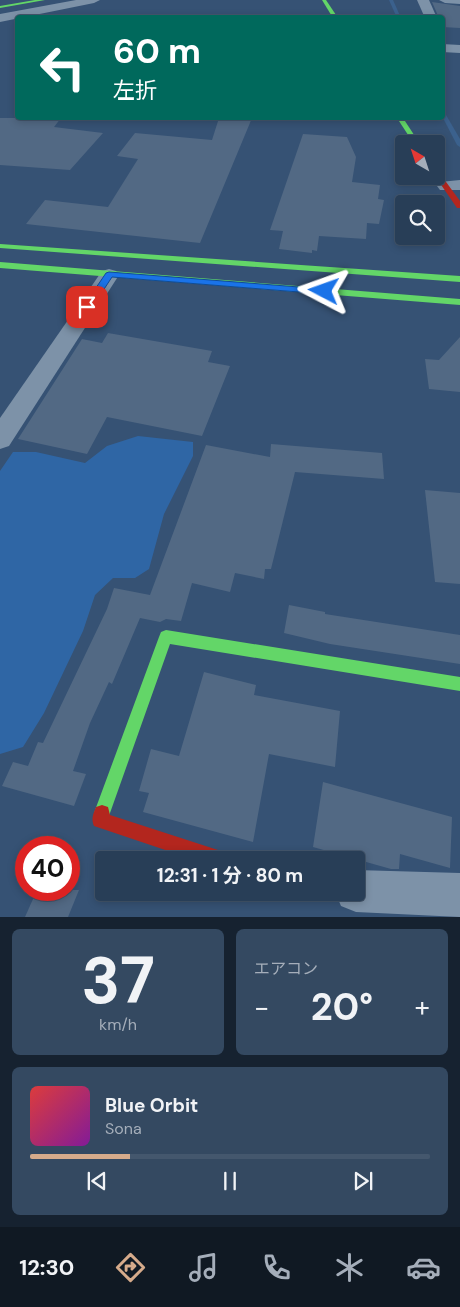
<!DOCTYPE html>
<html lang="ja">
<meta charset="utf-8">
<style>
:root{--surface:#283e57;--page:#344961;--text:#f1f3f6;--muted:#a5aeba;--line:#44576d;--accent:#d6ab8b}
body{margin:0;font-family:"DM Sans","Noto Sans JP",sans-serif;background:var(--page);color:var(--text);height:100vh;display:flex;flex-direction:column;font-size:19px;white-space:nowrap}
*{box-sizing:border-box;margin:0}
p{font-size:16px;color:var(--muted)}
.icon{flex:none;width:28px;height:28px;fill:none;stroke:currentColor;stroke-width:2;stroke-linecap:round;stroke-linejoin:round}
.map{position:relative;height:917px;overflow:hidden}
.panel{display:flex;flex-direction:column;gap:12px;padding:12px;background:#162230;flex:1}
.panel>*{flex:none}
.guide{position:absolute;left:15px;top:15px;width:430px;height:105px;border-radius:5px;box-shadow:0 2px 8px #0003,0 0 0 1px var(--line);background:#00695c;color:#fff;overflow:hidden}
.needle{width:32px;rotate:321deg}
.controls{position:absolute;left:395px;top:135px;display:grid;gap:10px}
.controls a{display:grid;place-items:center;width:50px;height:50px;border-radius:5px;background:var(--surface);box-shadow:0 2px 8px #0003,0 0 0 1px var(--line);font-size:25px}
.speed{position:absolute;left:15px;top:836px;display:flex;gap:10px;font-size:25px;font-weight:700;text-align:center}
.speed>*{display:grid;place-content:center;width:65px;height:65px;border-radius:50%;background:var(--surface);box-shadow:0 2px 8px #0003,0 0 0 1px var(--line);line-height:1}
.speed .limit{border:8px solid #d22;background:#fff;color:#111}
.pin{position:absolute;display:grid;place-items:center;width:42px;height:42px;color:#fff;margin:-21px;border-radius:10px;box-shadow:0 2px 8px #0006}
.me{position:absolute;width:55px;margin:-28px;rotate:274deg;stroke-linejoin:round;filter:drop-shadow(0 0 4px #0008)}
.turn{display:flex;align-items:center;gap:18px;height:105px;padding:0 15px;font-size:22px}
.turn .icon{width:65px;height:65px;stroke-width:2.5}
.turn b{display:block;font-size:35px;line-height:42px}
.big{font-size:38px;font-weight:700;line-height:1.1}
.panel .tile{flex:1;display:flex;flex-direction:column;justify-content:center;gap:8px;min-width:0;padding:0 18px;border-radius:8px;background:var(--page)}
.panel .dial{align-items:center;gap:0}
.dial b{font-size:65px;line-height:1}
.song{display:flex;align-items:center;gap:15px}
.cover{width:60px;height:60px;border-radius:8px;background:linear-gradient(135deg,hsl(0 70% 55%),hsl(290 70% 35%))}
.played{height:5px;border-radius:2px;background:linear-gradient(90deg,var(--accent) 25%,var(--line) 25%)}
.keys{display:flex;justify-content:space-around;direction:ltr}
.heat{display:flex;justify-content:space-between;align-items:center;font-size:28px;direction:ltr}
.panel .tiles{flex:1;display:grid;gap:12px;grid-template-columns:1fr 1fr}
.tile:last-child{grid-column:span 2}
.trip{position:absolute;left:95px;top:851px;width:270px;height:50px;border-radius:5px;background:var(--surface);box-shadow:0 2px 8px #0003,0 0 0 1px var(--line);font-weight:700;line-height:50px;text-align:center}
.dock{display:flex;height:80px;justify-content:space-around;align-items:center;background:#101923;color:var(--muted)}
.dock .icon{width:35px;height:35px}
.dock .selected{color:var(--accent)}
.dock b{font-size:22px;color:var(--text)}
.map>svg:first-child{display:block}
.green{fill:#2f66a5}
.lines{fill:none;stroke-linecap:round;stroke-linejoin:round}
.stream{fill:#3b618d;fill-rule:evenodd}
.building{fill:#526984}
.street{fill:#7d92a8;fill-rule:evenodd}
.fast{fill:#63d668;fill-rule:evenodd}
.jam{fill:#b3261e;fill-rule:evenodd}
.route{fill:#1a73e8;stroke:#114b97}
</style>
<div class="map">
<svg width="460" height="917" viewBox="0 0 460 917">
<rect width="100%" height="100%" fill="#365274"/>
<polygon class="green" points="138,436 193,442 193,456 164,514 149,569 135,578 113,578 95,595 83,631 44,713 23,747 0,754 0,471 13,452 36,452 85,463 107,446"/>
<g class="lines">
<g class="stream">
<polygon points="389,0 393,0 401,18 397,18"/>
<polygon points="442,108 460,139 460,147 457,145 442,116"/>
</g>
</g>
<g class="building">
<polygon points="432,2 460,6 460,28 442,27 442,18 439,18"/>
<polygon points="0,118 61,118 54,127 103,133 70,170 0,165"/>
<polygon points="219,118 252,118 200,243 26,224 45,200 108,207 138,159 117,156 135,133 212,140"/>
<polygon points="303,134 347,137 356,157 352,182 380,185 378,199 384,200 379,224 367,223 366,239 319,236 317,251 312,250 312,253 279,249 283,231 270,230"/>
<polygon points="108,333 212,351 208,362 230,366 202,436 107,417 87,454 18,439 82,339 102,343"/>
<polygon points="460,337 460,392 429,389 425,359 439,360"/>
<polygon points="271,444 382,453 384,479 295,472 271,569 265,569 264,579 235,573 230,592 192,583 181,621 166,619 160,622 140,618 112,684 109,682 90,723 73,771 86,774 74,806 2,786 13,762 28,766 38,742 43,743 107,609 114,588 150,595 206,445 270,457"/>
<polygon points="425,490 460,493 460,584 435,582"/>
<polygon points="289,605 325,612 325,614 460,635 460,664 330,644 284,633"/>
<polygon points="204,672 256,685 254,695 340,711 335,767 269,754 253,842 143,812 149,793 139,791 151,749 179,756"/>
<polygon points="323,782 452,817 450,868 400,854 399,869 391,869 313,847"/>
<polygon points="37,890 79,890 68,917 25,917"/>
</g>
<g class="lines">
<g class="street">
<polygon points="76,0 100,0 94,3 0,22 0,14"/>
<polygon points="417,0 429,0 437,18 425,18"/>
<polygon points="439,0 460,0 460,4 445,3"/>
<polygon points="442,44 460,45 460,53 442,52"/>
<polygon points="460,180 460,190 440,190 437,186 440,182"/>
<polygon points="109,269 116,271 119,275 9,446 0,449 0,418 102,271"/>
<polygon points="356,870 460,873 460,917 356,912 341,906 335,892 356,892"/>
</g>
<g class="fast">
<polygon points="35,0 45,0 0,8 0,6"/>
<polygon points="322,0 326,0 338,18 333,18"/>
<polygon points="397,118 403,118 420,144 414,144"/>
<polygon points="0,244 460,276 460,282 0,248"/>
<polygon points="0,262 460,299 460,305 0,268"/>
<polygon points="166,630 460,677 460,691 170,644 110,813 108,819 102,821 96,819 94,813 159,637 161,632"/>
</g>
<g class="jam">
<polygon points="436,170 438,171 460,201 460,208 457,208 435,176"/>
<path d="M 102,805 L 108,807 L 110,815 L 221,851 L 227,854 L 230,860 L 195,860 L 94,826 C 91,819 93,814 96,807 Z"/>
</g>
</g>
<polygon class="route" points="109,272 324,289 328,291 324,294 112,277 91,309 84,309 83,307 106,273"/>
</svg>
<div class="controls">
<a><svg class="needle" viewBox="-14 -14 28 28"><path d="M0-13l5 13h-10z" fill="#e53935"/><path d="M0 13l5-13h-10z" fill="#a5aeba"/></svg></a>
<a><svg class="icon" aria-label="search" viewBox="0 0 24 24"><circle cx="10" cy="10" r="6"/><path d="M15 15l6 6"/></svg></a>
</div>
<div class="speed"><div class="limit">40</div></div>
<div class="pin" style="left:87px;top:307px;background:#d93025"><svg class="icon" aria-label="arrive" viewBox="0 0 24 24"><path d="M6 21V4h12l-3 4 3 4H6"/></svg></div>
<svg class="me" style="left:324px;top:291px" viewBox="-20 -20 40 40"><path d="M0-17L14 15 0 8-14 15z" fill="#1a73e8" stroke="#fff" stroke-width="4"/></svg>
<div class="trip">12:31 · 1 分 · 80 m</div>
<div class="guide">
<div class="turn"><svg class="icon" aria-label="left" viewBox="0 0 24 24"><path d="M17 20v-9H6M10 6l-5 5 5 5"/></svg><div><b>60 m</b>左折</div></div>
</div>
</div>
<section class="panel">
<div class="tiles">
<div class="tile dial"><b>37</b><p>km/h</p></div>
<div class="tile"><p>エアコン</p>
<div class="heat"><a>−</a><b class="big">20°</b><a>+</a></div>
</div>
<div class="tile">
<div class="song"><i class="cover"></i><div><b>Blue Orbit</b><p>Sona</p></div></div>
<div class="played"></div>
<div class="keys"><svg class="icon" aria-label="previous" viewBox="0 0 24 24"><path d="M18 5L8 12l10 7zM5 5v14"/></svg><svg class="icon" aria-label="pause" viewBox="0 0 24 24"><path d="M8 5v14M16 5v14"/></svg><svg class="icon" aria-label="next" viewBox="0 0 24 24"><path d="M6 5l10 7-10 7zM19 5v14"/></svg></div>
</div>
</div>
</section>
<nav class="dock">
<b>12:30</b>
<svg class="icon selected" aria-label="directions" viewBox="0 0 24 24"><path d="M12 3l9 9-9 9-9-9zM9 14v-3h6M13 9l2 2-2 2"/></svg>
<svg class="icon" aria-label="music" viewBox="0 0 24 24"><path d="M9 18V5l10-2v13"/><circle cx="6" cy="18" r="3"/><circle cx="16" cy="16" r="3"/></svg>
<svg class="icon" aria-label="phone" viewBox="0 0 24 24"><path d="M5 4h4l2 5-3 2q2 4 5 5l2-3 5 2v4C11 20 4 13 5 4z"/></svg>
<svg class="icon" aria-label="climate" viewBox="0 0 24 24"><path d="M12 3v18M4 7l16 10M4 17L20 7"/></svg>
<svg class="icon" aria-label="car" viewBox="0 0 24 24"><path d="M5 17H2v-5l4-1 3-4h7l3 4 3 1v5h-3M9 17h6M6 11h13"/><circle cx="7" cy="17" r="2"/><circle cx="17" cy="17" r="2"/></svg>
</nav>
